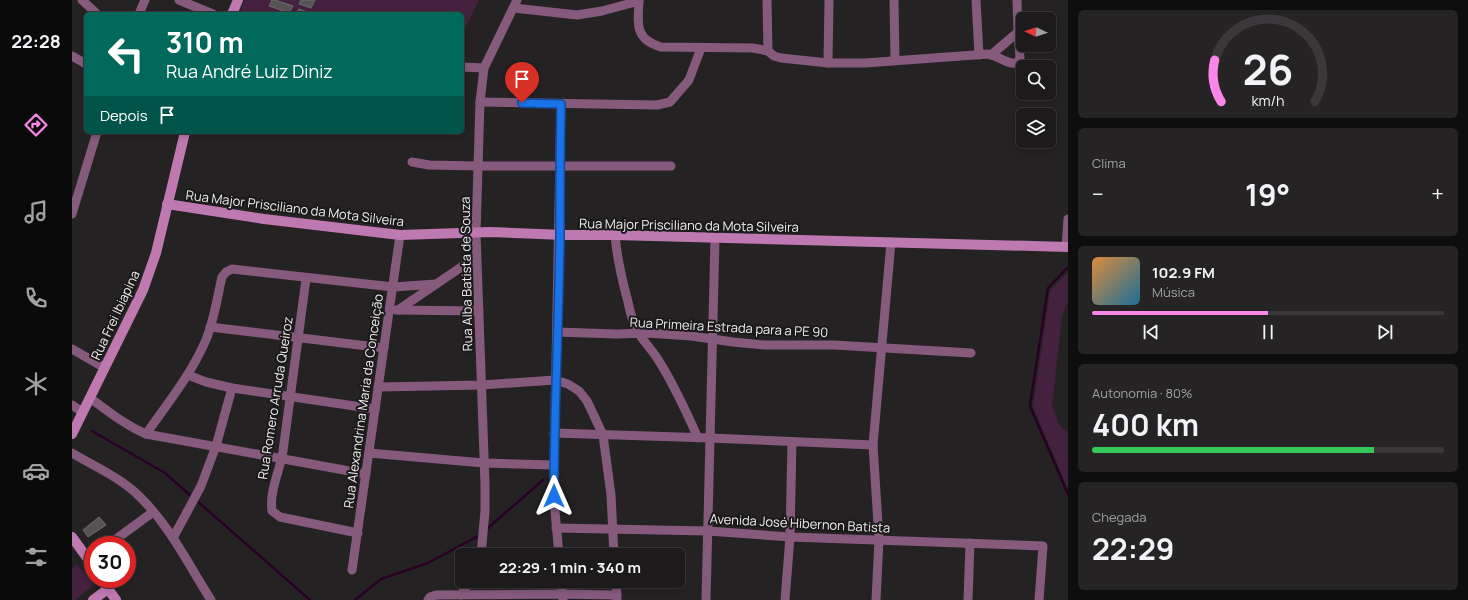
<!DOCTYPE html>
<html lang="pt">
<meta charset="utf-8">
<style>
:root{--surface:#1c1a1b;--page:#252324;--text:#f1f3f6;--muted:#a0a1a3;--line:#3a383a;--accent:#fa87e7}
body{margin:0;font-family:Manrope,sans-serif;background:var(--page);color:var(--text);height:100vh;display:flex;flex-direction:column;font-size:15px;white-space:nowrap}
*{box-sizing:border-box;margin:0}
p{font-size:13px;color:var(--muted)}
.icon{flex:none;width:22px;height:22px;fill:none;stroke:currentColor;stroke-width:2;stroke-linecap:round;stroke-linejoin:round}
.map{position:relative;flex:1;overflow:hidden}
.drawer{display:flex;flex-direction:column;gap:10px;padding:10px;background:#0f0e0f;width:400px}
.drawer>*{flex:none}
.banner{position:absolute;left:12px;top:12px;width:380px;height:122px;border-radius:6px;box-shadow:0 2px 6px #0003,0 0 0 1px var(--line);background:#00695c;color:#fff;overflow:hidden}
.needle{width:26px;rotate:274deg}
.controls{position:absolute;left:944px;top:12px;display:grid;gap:8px}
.controls a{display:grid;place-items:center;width:40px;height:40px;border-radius:6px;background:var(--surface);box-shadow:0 2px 6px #0003,0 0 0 1px var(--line);font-size:20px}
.speed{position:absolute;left:12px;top:536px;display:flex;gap:8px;font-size:20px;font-weight:700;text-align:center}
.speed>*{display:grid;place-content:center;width:52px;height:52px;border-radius:50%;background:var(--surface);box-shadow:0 2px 6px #0003,0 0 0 1px var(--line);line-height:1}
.speed .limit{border:6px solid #d22;background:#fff;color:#111}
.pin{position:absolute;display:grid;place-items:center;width:34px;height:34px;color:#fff;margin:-41px -17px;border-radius:50% 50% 50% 0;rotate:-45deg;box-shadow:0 0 4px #0007}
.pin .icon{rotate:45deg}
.me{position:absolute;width:44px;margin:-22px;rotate:0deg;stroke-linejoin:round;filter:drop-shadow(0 0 3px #0008)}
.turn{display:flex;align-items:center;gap:14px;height:84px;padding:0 16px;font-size:18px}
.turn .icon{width:52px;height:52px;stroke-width:2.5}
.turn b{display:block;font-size:28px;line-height:34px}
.then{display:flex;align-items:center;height:38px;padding:0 16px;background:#0003;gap:8px;font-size:15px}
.big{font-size:30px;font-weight:700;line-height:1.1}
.drawer .widget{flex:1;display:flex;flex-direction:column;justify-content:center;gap:6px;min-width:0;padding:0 14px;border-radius:6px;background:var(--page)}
.drawer .dial{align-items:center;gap:0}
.dial svg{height:104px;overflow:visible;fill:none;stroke:var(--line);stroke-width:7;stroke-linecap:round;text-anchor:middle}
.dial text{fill:var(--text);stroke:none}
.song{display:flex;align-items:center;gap:12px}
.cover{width:48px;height:48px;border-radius:6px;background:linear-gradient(135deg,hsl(30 70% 55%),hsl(200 70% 35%))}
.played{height:4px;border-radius:2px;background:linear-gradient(90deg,var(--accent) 50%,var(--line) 50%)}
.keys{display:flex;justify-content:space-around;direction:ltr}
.heat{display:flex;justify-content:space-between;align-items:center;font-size:22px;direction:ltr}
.charge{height:6px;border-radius:3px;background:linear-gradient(90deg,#34c759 80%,var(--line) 0)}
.trip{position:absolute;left:383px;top:548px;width:230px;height:40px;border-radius:6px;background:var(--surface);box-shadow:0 2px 6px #0003,0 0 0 1px var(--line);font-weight:700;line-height:40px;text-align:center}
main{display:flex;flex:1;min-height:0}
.dock{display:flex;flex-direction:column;width:72px;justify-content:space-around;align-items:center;background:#0b0a0b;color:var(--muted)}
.dock .icon{width:28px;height:28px}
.dock .current{color:var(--accent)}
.dock b{font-size:18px;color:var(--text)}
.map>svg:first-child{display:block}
.green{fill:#44213e}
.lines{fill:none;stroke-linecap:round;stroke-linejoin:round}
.stream{stroke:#290024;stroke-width:2.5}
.building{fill:#565356;stroke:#6e6b6d}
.street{stroke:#865a7d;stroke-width:9}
.secondary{stroke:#be79b1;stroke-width:10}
.route-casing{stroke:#114b97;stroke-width:10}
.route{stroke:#1a73e8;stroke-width:7}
.labels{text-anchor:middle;stroke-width:4;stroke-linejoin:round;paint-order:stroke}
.street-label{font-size:13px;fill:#efeeef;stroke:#1b191a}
</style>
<main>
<nav class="dock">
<b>22:28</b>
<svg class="icon current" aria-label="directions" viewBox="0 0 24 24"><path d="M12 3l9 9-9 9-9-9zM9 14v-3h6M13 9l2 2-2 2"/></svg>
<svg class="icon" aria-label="music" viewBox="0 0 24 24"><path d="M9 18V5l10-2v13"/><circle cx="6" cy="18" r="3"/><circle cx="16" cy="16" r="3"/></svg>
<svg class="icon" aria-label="phone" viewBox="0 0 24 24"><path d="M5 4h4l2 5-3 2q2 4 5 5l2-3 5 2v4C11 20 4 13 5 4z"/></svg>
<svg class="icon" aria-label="climate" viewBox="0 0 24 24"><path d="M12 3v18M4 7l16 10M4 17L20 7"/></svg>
<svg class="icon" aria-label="car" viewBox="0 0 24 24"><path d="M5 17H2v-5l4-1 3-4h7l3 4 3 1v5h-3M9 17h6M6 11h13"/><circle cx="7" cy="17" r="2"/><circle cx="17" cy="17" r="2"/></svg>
<svg class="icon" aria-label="filters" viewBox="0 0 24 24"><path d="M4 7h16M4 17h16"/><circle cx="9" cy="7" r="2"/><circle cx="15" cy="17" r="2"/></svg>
</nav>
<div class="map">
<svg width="996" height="600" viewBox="0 0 996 600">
<rect width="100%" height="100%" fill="#252224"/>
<g class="green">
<polygon points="173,0 407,0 390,35 390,14 167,14"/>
<polygon points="996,272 996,302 990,315 980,406 988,426 996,433 996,489 961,407 978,291"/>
<polygon points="5,564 22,585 3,600 0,600 0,569"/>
</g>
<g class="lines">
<g class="stream">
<polyline points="996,267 976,288 958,406 996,494"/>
<polyline points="20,431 93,473 120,497"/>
<polyline points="124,500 238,600"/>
<polyline points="416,528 471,480"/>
<polyline points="283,600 309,579 356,563 408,535"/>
</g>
</g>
<g class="building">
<polygon points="200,0 203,0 221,6 217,13 197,6"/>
<polygon points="229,0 243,0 239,8 227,4"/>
<polygon points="227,9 238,13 237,14 224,14"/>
<polygon points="27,517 34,525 16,537 11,530"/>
</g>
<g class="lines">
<g class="street">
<polyline points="10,0 25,14"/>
<polyline points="107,0 141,14"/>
<path d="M 567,0 C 566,24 562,39 589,47 L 681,48 L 696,51 L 702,56 L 709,58 L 756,63 L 793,63 L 916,54 C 926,55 934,65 945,63 L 948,58 L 946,32"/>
<polyline points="695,0 696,51"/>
<polyline points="822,0 823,60"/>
<polyline points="904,0 907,55"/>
<polyline points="442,8 505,15 530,11 567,1"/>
<polyline points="67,14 73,0"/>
<polyline points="919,55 946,32 945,0"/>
<polyline points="0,56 14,64"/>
<polyline points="756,63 757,0"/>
<polyline points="390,67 412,68"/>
<polyline points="408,102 585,105 598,102 617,80 629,48"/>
<polyline points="340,162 357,165 406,166 599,166"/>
<polyline points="0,214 25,132"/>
<path d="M 543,235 C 545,258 550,280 556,302 C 558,312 561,324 567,334 C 573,343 581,351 587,361 C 602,385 614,411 626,438"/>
<polyline points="994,247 996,219"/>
<path d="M 234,279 C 226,336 219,394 211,451 C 208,471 197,491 200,511 L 208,517 L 286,533"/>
<polyline points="324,310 407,311"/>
<polyline points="326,310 404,257"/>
<polyline points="138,327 312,348"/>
<polyline points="485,332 544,334 575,333 619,336 661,342 693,345 762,345 899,353"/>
<polyline points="0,349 33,368"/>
<polyline points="116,375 134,382 160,388 303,409"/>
<polyline points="306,387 410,385 483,380 496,384 507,391 515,401 531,435 539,495 542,555"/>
<path d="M 18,398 C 36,411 53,425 74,434 L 294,474"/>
<polyline points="0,405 10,412"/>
<polyline points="482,433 638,438 801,445"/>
<path d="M 74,434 C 95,404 118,376 133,342 C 142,322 145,298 150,277 L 154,272 L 160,269 L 321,287 L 364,284"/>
<path d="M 0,453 C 22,466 49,478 67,496 C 98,526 116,564 139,600"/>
<polyline points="297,453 412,463 482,465"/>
<polyline points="484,528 636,531 718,537 971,546 967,600"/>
<polyline points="101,538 129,486 144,446 160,388"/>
<polyline points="36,545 81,512"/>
<polyline points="409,555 413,511 413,484 404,233 408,102 412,68 445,0"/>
<polyline points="487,555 483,511 482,465 489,104"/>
<polyline points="280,570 328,235"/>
<polyline points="489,581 491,600"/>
<polyline points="544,581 545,600"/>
<polyline points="389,595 398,581"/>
<polyline points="356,600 358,597 364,595 490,594 545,595"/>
<polyline points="634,600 643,239"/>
<polyline points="713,600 718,537 720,442"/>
<polyline points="804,600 807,540 801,445 819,242"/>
<polyline points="896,600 898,543"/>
</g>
<g class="secondary">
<polyline points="160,14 166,0"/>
<polyline points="95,204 192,219 328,235 418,232 492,235 543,235 996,247"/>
<polyline points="0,434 71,290 84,253 113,132"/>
<polyline points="0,537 21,566"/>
<polyline points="29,579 44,600"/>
<polyline points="21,600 36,589"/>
</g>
</g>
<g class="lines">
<defs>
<path id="route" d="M 450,103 L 489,104 C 488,148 488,191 488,235 C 487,322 482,409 482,496"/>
</defs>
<use href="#route" class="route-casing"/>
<use href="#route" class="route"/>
</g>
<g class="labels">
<g class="street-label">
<text transform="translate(223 208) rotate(7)" y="5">Rua Major Prisciliano da Mota Silveira</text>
<text transform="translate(617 225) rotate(1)" y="5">Rua Major Prisciliano da Mota Silveira</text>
<text transform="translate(394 274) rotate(-91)" y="5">Rua Alba Batista de Souza</text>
<text transform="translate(43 315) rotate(-65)" y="5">Rua Frei Ibiapina</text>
<text transform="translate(657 327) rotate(3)" y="5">Rua Primeira Estrada para a PE 90</text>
<text transform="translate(203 398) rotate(-81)" y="5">Rua Romero Arruda Queiroz</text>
<text transform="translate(291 401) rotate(-82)" y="5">Rua Alexandrina Maria da Conceição</text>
<text transform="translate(728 523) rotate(3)" y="5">Avenida José Hibernon Batista</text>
</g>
</g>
</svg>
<div class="controls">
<a><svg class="needle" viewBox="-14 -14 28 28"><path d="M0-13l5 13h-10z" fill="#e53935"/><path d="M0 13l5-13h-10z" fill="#a0a1a3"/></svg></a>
<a><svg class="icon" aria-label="search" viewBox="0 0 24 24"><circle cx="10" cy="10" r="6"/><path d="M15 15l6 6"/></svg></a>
<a><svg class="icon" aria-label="layers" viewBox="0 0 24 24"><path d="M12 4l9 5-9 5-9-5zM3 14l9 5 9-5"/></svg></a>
</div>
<div class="speed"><div class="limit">30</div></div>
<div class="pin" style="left:450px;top:103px;background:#d93025"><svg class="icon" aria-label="arrive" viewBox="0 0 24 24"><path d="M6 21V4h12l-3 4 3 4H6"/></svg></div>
<svg class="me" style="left:482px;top:496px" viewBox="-20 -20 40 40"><path d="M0-17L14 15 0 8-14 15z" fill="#1a73e8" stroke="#fff" stroke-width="4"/></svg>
<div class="trip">22:29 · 1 min · 340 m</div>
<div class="banner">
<div class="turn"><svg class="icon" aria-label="left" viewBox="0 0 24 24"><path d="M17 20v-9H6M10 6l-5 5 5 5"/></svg><div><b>310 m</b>Rua André Luiz Diniz</div></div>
<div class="then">Depois<svg class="icon" aria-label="arrive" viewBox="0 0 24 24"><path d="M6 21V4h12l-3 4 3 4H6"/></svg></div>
</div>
</div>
<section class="drawer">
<div class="widget dial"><svg viewBox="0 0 100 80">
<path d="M14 69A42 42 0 1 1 86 69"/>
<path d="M14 69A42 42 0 0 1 9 37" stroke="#fa87e7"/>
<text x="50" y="56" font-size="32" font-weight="700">26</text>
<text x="50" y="72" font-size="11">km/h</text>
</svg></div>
<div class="widget"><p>Clima</p>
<div class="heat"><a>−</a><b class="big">19°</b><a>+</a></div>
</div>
<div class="widget">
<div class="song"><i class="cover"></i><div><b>102.9 FM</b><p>Música</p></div></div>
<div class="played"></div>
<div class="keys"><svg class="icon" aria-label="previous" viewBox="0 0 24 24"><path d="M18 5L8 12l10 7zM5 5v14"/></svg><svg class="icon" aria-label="pause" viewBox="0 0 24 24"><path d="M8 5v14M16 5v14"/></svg><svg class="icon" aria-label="next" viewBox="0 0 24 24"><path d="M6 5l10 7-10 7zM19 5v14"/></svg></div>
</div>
<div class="widget"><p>Autonomia · 80%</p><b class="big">400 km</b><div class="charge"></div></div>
<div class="widget"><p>Chegada</p><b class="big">22:29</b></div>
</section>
</main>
